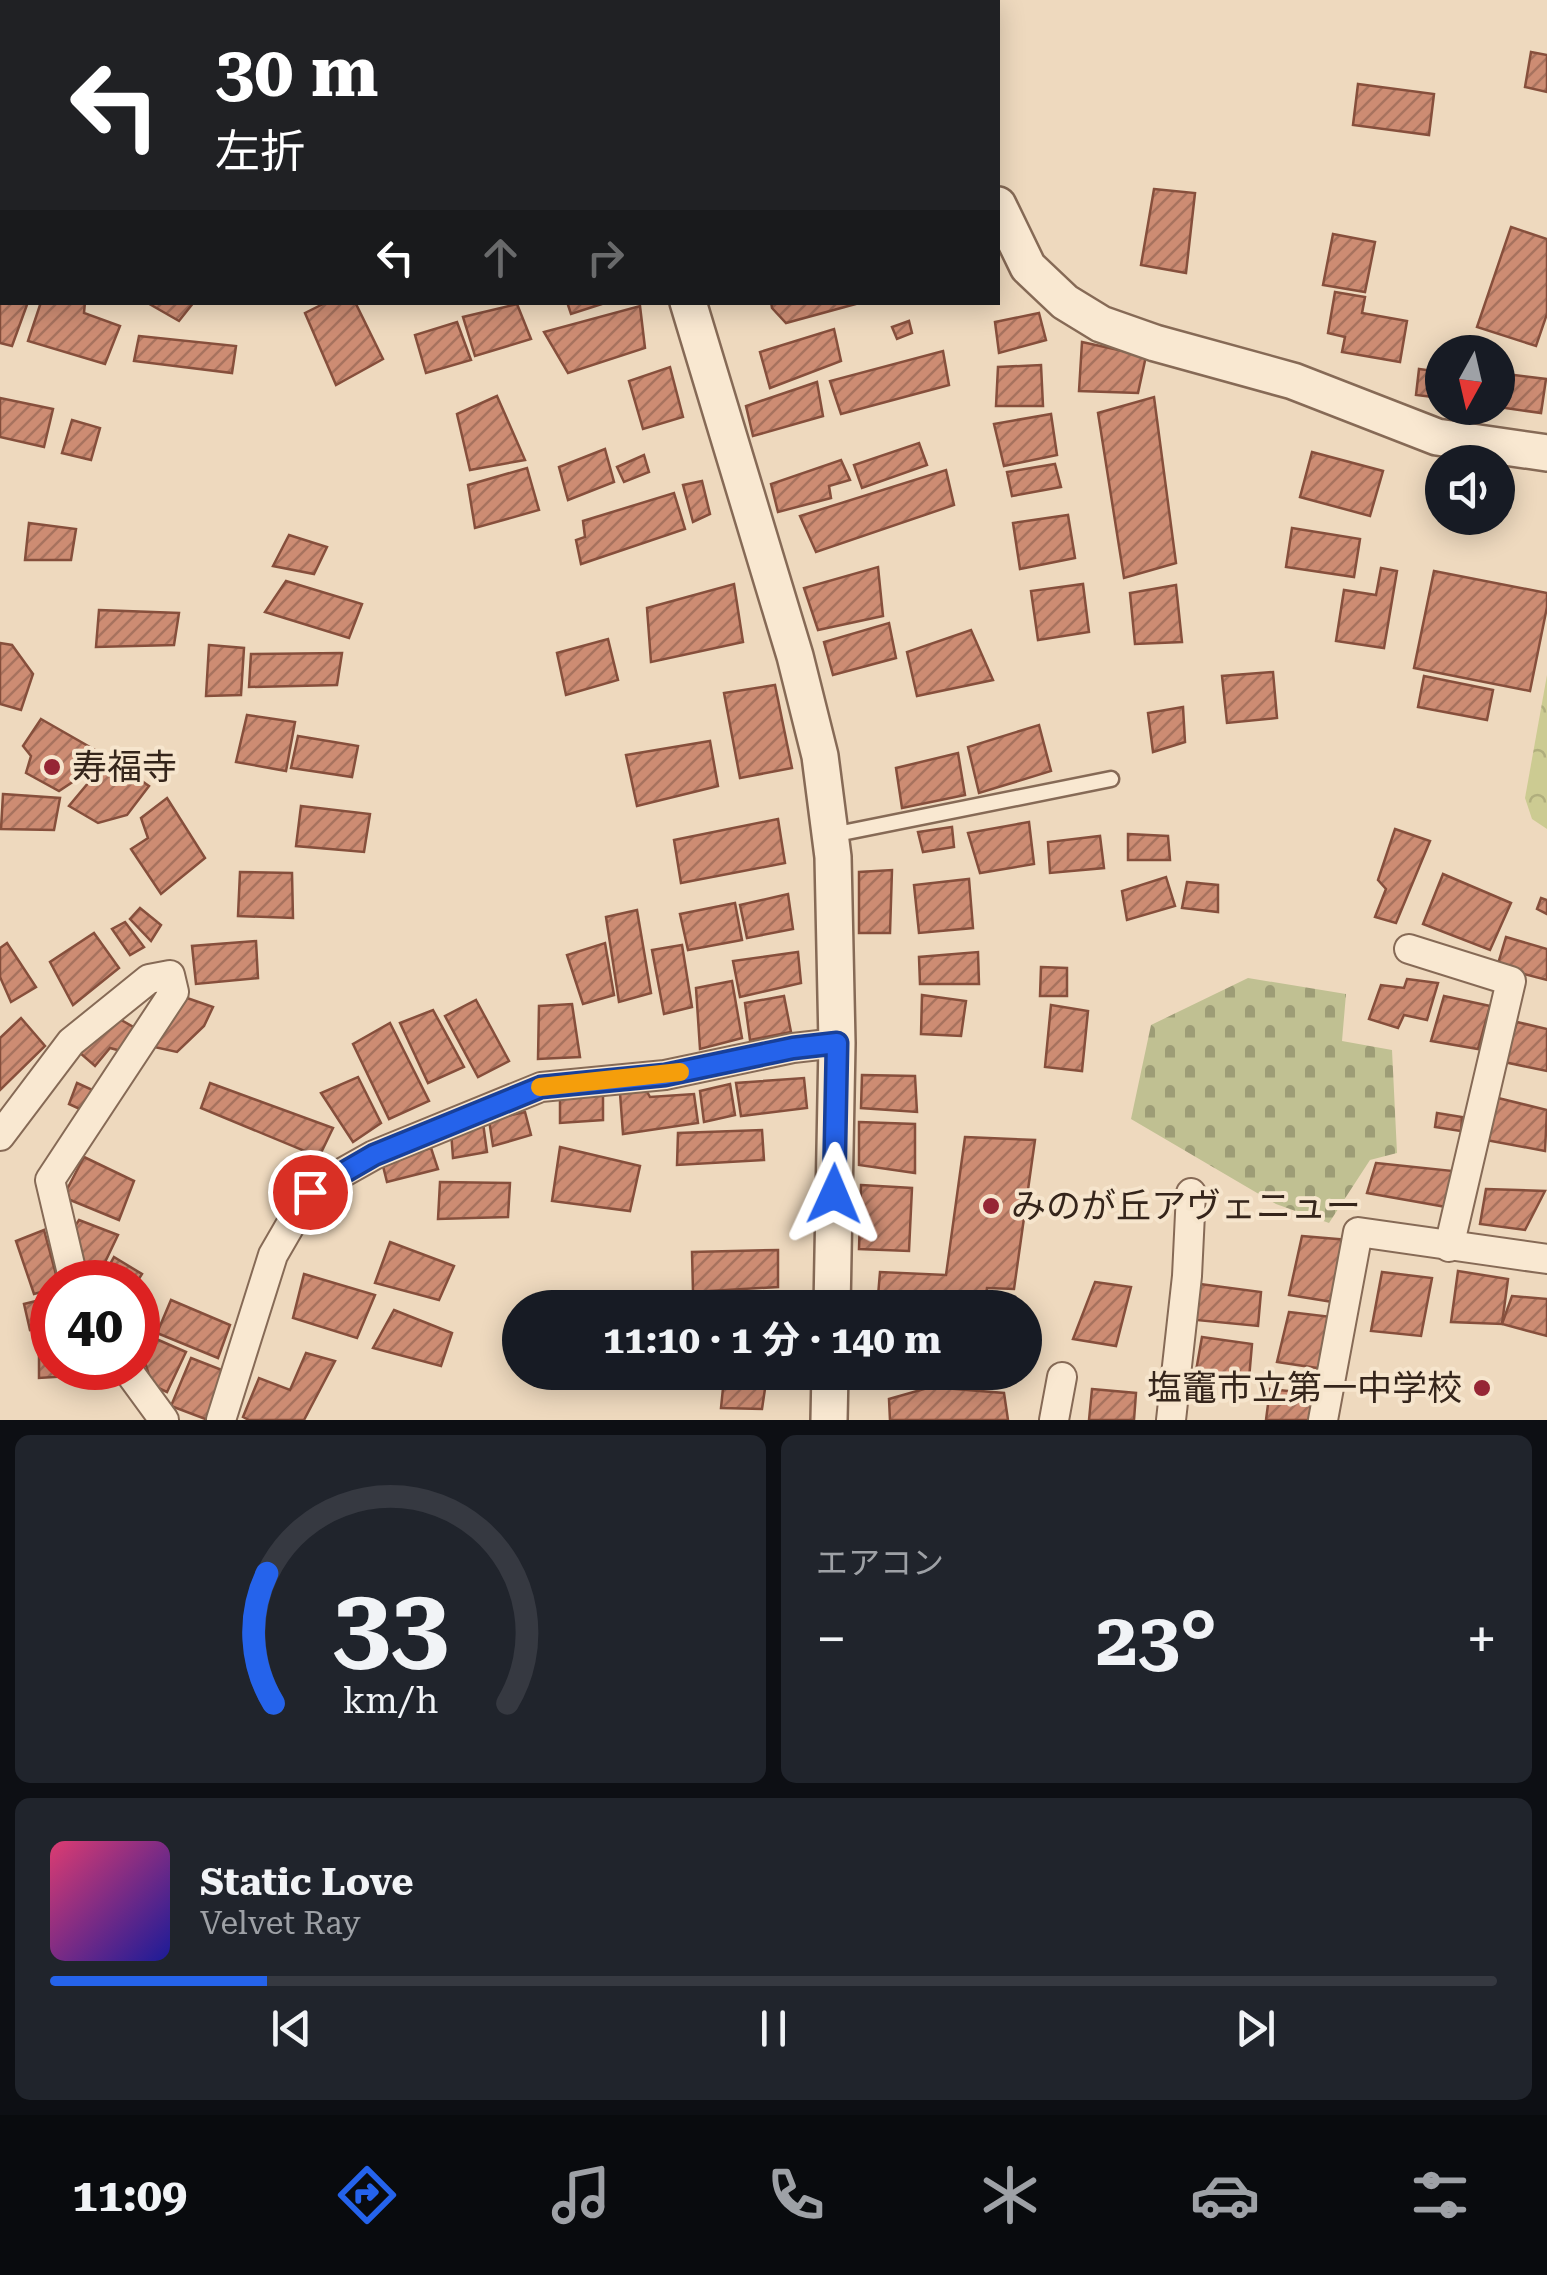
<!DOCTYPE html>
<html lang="ja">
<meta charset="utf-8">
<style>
:root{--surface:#171b24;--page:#20242c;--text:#f1f3f6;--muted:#9ea1a6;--line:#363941;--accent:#2563eb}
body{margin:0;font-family:"Roboto Serif","Noto Sans JP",serif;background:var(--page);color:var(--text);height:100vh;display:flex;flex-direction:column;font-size:38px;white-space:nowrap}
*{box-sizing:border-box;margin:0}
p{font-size:32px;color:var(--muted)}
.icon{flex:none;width:55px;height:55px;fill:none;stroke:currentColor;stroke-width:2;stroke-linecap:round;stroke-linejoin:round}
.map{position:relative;height:1420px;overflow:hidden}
.sheet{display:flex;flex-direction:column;gap:15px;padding:15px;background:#0d0f14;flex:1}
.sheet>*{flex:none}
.top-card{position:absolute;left:0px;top:0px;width:1000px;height:305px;box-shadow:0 5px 25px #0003;background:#202124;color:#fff;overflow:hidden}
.needle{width:65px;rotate:188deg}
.fabs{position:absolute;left:1425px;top:335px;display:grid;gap:20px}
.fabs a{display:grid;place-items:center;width:90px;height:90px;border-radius:50%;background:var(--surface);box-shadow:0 5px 25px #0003;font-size:50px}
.speed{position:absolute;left:30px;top:1260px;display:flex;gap:20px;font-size:50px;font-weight:700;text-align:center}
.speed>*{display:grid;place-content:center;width:130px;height:130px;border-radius:50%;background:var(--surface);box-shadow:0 5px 25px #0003;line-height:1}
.speed .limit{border:15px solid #d22;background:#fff;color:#111}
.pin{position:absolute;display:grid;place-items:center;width:85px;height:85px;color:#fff;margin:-42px;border:5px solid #fff;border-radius:50%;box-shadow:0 2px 10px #0007}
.me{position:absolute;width:110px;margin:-55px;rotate:1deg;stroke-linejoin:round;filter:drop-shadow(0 0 8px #0008)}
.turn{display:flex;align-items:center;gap:35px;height:210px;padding:0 50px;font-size:45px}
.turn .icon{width:130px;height:130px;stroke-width:2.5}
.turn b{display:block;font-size:70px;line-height:85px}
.lanes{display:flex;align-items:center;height:95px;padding:0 50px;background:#0003;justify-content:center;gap:50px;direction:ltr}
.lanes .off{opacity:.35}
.big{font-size:75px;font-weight:700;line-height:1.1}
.sheet .widget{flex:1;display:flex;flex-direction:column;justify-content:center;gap:15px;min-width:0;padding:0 35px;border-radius:15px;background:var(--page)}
.sheet .dial{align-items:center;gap:0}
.dial svg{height:260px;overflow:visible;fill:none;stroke:var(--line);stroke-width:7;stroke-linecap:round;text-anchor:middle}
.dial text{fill:var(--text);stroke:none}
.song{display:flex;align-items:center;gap:30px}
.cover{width:120px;height:120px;border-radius:15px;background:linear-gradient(135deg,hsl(340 70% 55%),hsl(240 70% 35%))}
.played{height:10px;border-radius:5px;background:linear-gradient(90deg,var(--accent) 15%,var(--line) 15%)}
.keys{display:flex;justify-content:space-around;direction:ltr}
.heat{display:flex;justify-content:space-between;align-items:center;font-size:55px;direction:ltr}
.sheet .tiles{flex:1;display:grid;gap:15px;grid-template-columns:1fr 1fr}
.widget:last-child{grid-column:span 2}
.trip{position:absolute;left:502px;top:1290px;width:540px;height:100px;border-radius:50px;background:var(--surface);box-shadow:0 5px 25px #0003;font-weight:700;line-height:100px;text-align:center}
.tabs{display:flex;height:160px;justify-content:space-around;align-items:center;background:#090b0e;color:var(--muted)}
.tabs .icon{width:70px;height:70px}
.tabs .active{color:var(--accent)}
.tabs b{font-size:45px;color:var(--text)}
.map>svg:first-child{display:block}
.forest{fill:url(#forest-crowns)}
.cemetery{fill:url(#cemetery-stones)}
.building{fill:url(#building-hatch);stroke:#864f3c;stroke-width:2.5}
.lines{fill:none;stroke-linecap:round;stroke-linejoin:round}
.service-casing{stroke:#866a56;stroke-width:19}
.minor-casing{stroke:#866a56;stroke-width:32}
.tertiary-casing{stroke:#866a56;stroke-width:40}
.service{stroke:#f9e8d1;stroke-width:14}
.minor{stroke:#f9e8d1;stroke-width:28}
.tertiary{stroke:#f9e8d1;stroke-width:35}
.route-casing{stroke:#184099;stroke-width:25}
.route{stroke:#2563eb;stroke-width:18}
.slow{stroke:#f59e0b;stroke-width:18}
.poi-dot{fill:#962635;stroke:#f6e5cd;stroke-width:4}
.labels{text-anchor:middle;stroke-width:8;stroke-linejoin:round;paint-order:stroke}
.poi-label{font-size:35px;fill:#35251b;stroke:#f6e5cd;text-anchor:start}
</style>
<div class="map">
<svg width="1547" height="1420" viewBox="0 0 1547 1420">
<defs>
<pattern id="forest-crowns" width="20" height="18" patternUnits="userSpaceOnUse" patternTransform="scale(2.5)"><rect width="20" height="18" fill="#cccb92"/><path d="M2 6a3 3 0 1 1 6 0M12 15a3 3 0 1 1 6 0" fill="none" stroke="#b0ae7d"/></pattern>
<pattern id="cemetery-stones" width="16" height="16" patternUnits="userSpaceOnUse" patternTransform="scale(2.5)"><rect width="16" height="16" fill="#c0c092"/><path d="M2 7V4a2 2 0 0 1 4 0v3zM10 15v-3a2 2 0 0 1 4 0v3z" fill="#9d9c76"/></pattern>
<pattern id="building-hatch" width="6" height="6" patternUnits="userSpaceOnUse" patternTransform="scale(2.5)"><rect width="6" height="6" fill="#cd8c73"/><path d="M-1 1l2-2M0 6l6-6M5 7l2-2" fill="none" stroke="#a7725e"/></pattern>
</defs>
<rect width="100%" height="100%" fill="#eed9be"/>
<polygon class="forest" points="1547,675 1547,829 1532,819 1525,798"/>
<polygon class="cemetery" points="1248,978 1346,994 1342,1041 1392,1050 1397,1153 1370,1160 1329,1223 1276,1204 1131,1119 1151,1025"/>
<g class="building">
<rect x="50" y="0" width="57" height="2"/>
<polygon points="330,0 407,0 408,2 323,2"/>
<polygon points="420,0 464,0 465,2 420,2"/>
<polygon points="512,0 562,0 562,2 504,2"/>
<polygon points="655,0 699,0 693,2 656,2"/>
<polygon points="1531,52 1547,55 1547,92 1525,87"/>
<polygon points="1358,84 1434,94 1429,135 1353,125"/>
<polygon points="0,156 2,157 2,215 0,223"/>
<polygon points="1154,189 1195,193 1186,273 1141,265"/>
<polygon points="1511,227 1547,239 1547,314 1536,346 1477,327"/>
<polygon points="1333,234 1375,242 1365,292 1323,285"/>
<polygon points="2,291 2,302 28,302 12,346 0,343 0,295"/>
<polygon points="1335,292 1365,297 1362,313 1407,321 1400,362 1342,352 1345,337 1328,333"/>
<polygon points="41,302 85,302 84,313 120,326 105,364 28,341"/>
<polygon points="146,302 194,302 179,321"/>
<polygon points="327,302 355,302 383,359 336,385 305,313"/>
<polygon points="567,302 608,302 571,314"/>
<polygon points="771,302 863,302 786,323 772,308"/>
<polygon points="517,304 531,339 475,356 463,317"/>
<polygon points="640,306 645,348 568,373 544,332"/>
<polygon points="1039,313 1046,340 999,353 995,322"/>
<polygon points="909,321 912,333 897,339 892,327"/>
<polygon points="457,322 471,360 426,373 415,335"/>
<polygon points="834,329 841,361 770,388 760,352"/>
<polygon points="139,336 236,346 232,373 134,361"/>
<polygon points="1082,342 1146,356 1138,393 1079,391"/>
<polygon points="943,351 949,385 841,414 830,381"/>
<polygon points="1041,365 1043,406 996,406 998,367"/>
<polygon points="670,367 683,417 643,429 629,381"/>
<polygon points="1419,369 1442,372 1442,398 1416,395"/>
<polygon points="1498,373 1546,379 1541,413 1498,407"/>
<polygon points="817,382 823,416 753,436 746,406"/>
<polygon points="497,396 525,460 470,470 457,414"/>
<polygon points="1154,397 1176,563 1124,578 1098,413"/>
<polygon points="0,398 53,409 44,447 0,437"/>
<polygon points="1051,414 1057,455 1004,466 994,424"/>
<polygon points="72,420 100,428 91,460 62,453"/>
<polygon points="919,443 927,465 862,488 854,465"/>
<polygon points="605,449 614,482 568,500 559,467"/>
<polygon points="1312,452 1383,471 1370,516 1300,497"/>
<polygon points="644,455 649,472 624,482 617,467"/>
<polygon points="841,460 850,480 829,486 831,498 778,512 771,484"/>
<polygon points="1055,464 1061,487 1012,496 1007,472"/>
<polygon points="527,468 539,510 475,528 468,485"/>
<polygon points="946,470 954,505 816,552 800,516"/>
<polygon points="702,481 710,514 693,522 683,485"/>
<polygon points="674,493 685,529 581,564 576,540 585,537 583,521"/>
<polygon points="1068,515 1075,558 1020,569 1013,523"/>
<polygon points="29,523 76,529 71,560 25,560"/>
<polygon points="1292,528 1360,539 1354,577 1286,567"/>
<polygon points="289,535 327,547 314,574 273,566"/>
<polygon points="878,567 883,616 818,630 804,588"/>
<polygon points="1381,568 1397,571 1384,648 1336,641 1344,590 1376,595"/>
<polygon points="1434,571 1547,593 1547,607 1530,691 1414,668"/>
<polygon points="286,581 362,604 349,638 265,612"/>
<polygon points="734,584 743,642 651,662 647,608"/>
<polygon points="1083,584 1089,632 1038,640 1031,591"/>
<polygon points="1176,585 1182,642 1135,644 1130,593"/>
<polygon points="99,610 179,613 174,645 96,647"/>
<polygon points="889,623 896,658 833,675 824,642"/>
<polygon points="971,630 993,680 917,696 907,652"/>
<polygon points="608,639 618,680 566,695 557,653"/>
<polygon points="0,643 12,645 33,674 21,710 0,704"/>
<polygon points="209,645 244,648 241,695 206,696"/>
<polygon points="342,653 337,685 249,687 251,654"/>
<polygon points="1273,672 1277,718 1227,723 1222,676"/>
<polygon points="1424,676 1493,690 1487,720 1418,707"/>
<polygon points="775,685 792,768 740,778 724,693"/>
<polygon points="1183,707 1185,742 1153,752 1148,713"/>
<polygon points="247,715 295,722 286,771 236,762"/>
<polygon points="41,719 95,750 77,779 59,791 26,773 31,756 23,746"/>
<polygon points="1039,725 1051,771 979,793 968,747"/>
<polygon points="298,736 358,746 352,777 291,768"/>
<polygon points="710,741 718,786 637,806 626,755"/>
<polygon points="958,753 965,795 902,808 896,768"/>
<polygon points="109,758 149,786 127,815 98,823 69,806"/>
<polygon points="3,794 60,798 54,830 1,829"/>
<polygon points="167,798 205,858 161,894 131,849 148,838 141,818"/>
<polygon points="301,806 370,814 364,852 296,846"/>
<polygon points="778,819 785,863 681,883 674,840"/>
<polygon points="1029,822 1034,864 980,873 968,833"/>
<polygon points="952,827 954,847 923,852 918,832"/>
<polygon points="1395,829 1430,841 1396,923 1375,917 1386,889 1378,880"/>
<polygon points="1128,834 1168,836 1170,860 1128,860"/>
<polygon points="1100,836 1104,868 1050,873 1048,842"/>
<polygon points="892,870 890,933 859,933 859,872"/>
<polygon points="240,872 292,873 293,918 238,916"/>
<polygon points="1443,874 1511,903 1490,950 1423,924"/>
<polygon points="1166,877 1175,906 1127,920 1122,891"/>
<polygon points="969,879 973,928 919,933 914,885"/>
<polygon points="1187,882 1218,885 1218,912 1182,908"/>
<polygon points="788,894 793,929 747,938 740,905"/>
<polygon points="1541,898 1547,900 1547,914 1537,909"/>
<polygon points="735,903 742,940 688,950 680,914"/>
<polygon points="140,908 161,925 151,941 130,919"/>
<polygon points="637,910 651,993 619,1002 606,917"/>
<polygon points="125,922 144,947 130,955 112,929"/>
<polygon points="94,933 119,968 73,1005 50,962"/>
<polygon points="1506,937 1547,949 1547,980 1497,967"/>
<polygon points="256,941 258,978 196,984 192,946"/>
<polygon points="7,943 36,987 11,1002 0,977 0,948"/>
<polygon points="605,943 614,995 583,1004 567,955"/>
<polygon points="682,945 692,1007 664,1014 652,950"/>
<polygon points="798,952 801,983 740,997 733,961"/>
<polygon points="978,952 979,984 920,984 919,957"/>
<polygon points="1041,967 1067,968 1067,996 1040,996"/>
<polygon points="1407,979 1438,983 1427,1020 1404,1015 1398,1028 1369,1019 1381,985 1404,988"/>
<polygon points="732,981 742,1038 700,1049 696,988"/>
<polygon points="922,995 966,1001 961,1036 921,1034"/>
<polygon points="784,996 791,1032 750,1040 745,1003"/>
<polygon points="1444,996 1490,1006 1478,1049 1431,1041"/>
<polygon points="187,998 213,1007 204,1026 177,1052 154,1047"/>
<polygon points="476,1000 509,1061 478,1077 445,1016"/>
<polygon points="572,1004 580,1057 538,1059 539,1006"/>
<polygon points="1051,1005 1088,1011 1082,1071 1045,1067"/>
<polygon points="433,1010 464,1067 428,1083 400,1023"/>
<polygon points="114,1016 137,1029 125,1052 110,1048 95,1066 80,1053"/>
<polygon points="21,1018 45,1046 0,1090 0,1038"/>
<polygon points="1517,1022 1547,1029 1547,1071 1504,1062"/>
<polygon points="390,1023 429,1101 389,1119 353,1044"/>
<polygon points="862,1075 915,1076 917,1112 861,1108"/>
<polygon points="358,1077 381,1123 353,1142 321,1093"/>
<polygon points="804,1078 807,1108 741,1116 736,1083"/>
<polygon points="77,1083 97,1092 84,1111 69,1104"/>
<polygon points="210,1083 333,1128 319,1157 201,1108"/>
<polygon points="730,1084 735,1115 704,1122 700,1091"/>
<polygon points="645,1088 650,1097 694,1094 698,1123 623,1134 620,1093"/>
<polygon points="603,1095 603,1120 560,1123 560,1097"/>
<polygon points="1498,1098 1547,1110 1545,1151 1486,1140"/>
<polygon points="525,1112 531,1135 493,1146 489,1120"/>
<polygon points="1437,1113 1462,1117 1461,1131 1435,1127"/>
<polygon points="859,1122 915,1124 915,1173 859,1165"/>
<polygon points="483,1123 487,1152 453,1158 451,1131"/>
<polygon points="762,1130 764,1160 677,1165 678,1133"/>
<polygon points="965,1137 1035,1140 1014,1289 987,1288 984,1308 877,1308 880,1272 946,1275"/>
<polygon points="560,1147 640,1166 630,1211 552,1201"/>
<polygon points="431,1148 438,1169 387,1182 382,1162"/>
<polygon points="84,1157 134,1181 119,1220 63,1197"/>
<polygon points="1376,1163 1453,1171 1446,1207 1367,1193"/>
<polygon points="440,1182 510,1183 508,1217 438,1219"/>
<polygon points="861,1185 912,1188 909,1251 859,1249"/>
<polygon points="1486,1189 1545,1191 1525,1230 1480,1224"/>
<polygon points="79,1220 118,1235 96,1281 85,1275 70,1234"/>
<polygon points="44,1230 58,1282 52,1282 52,1289 34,1294 16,1241"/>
<polygon points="1302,1236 1348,1240 1339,1303 1289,1295"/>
<polygon points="390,1242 454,1266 439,1300 375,1283"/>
<polygon points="778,1250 778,1287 693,1292 692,1252"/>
<polygon points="114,1257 142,1274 137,1282 100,1282"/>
<polygon points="1458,1271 1508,1279 1502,1324 1451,1322"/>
<polygon points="1382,1272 1432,1278 1421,1336 1371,1331"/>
<polygon points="304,1274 375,1295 357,1338 293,1318"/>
<polygon points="1095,1282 1131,1287 1116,1346 1073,1339"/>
<polygon points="1200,1284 1261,1292 1258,1326 1196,1320"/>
<polygon points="1512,1296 1547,1299 1547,1336 1502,1324"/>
<polygon points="52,1297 52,1326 30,1330 24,1304"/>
<polygon points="171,1300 230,1325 218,1358 157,1333"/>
<polygon points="394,1310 452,1333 441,1366 373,1348"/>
<polygon points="1289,1312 1332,1317 1324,1369 1277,1362"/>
<polygon points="147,1335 186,1352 167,1392 152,1385 145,1362"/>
<polygon points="1202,1337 1252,1344 1249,1379 1196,1371"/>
<polygon points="39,1341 52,1341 52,1368 88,1368 87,1375 39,1378"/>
<polygon points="306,1353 335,1361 304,1420 249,1420 243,1417 259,1378 290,1390"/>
<polygon points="191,1358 227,1372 208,1420 171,1406"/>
<polygon points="729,1372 800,1372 800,1376"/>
<polygon points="724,1378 766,1382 762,1409 721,1408"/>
<polygon points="931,1387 1004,1393 1008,1420 890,1420 889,1399"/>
<polygon points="1092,1389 1136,1393 1134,1420 1089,1420"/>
<polygon points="1270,1389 1316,1394 1313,1420 1266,1420"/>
</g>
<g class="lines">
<defs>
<polyline id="service" points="832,835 1111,779"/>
<g id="minor">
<polyline points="1409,949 1511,981 1449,1247"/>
<polyline points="0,1136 71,1042 149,979 170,975 174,992 50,1180 74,1282"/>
<polyline points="126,1368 164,1420"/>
<polyline points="221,1420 273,1255 310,1191 374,1155 541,1087 665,1075 793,1048 837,1043"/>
<polyline points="1054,1420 1062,1377"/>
<polyline points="1171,1420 1187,1276 1191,1193"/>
<polyline points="1323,1420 1358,1232 1547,1259"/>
</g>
<g id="tertiary">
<polyline points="136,0 137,2"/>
<polyline points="592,0 593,2"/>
<polyline points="0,56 2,58"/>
<polyline points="998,205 1028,267 1065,302 1101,324 1155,343 1293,381 1437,437 1547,453"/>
<polyline points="688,302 795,656 820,756 833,857 837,1043 832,1308"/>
<polyline points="829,1420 830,1372"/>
</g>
</defs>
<use href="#service" class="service-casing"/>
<use href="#minor" class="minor-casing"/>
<use href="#tertiary" class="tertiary-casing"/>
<use href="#service" class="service"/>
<use href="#minor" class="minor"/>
<use href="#tertiary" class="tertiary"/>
</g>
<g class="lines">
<defs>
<polyline id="route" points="310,1192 374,1155 541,1087 665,1075 793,1048 837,1043 834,1194"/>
</defs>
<use href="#route" class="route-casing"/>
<use href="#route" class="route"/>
<polyline class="slow" points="540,1087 680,1072"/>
</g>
<g class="poi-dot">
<circle cx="52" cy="767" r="10"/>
<circle cx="991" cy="1206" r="10"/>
<circle cx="1482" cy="1388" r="10"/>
</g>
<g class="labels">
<g class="poi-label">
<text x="72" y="779">寿福寺</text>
<text x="1011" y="1218">みのが丘アヴェニュー</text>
<text x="1462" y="1400" text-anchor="end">塩竈市立第一中学校</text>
</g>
</g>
</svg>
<div class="fabs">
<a><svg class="needle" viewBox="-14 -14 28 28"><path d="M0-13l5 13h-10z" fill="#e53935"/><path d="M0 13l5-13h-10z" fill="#9ea1a6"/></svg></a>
<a><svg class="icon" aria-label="sound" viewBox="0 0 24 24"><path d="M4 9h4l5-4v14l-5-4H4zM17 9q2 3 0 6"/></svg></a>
</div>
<div class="speed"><div class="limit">40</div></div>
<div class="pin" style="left:310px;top:1192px;background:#d93025"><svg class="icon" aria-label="arrive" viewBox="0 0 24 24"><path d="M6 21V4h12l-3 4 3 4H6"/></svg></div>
<svg class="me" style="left:834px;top:1194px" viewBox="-20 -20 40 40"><path d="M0-17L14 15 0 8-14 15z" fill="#2563eb" stroke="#fff" stroke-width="4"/></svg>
<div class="trip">11:10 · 1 分 · 140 m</div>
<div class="top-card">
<div class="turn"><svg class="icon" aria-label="left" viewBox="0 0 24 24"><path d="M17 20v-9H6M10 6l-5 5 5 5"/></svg><div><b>30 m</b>左折</div></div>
<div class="lanes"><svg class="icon" aria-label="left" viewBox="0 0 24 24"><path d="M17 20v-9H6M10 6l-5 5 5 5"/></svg><svg class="icon off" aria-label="ahead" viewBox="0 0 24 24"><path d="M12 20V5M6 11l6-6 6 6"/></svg><svg class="icon off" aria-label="right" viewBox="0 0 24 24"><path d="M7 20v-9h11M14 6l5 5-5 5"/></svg></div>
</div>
</div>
<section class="sheet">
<div class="tiles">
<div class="widget dial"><svg viewBox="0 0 100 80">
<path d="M14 69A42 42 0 1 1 86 69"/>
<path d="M14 69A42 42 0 0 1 12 29" stroke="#2563eb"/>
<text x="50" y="56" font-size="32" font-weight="700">33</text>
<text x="50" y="72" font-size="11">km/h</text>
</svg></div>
<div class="widget"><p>エアコン</p>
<div class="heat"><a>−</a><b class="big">23°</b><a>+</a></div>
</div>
<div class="widget">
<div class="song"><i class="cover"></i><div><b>Static Love</b><p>Velvet Ray</p></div></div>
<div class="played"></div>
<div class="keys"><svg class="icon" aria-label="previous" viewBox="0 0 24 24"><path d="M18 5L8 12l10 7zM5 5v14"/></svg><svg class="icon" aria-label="pause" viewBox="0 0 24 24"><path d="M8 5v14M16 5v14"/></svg><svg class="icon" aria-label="next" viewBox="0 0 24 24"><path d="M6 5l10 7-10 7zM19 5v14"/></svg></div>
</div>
</div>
</section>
<nav class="tabs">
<b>11:09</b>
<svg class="icon active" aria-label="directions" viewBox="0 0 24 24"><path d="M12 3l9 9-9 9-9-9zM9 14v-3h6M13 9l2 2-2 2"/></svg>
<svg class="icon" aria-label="music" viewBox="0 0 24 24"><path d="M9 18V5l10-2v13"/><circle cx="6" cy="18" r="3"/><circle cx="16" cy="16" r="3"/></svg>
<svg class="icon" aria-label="phone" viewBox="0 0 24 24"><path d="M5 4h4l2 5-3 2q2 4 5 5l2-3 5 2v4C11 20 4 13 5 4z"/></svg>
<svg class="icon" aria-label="climate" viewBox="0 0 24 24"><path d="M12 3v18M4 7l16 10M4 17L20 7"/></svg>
<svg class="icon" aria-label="car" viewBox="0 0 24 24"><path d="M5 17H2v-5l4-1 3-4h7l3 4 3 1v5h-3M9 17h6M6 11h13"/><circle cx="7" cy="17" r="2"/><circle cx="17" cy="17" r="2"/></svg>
<svg class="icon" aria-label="filters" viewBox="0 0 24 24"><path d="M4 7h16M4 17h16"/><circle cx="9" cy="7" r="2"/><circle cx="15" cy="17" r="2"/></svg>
</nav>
